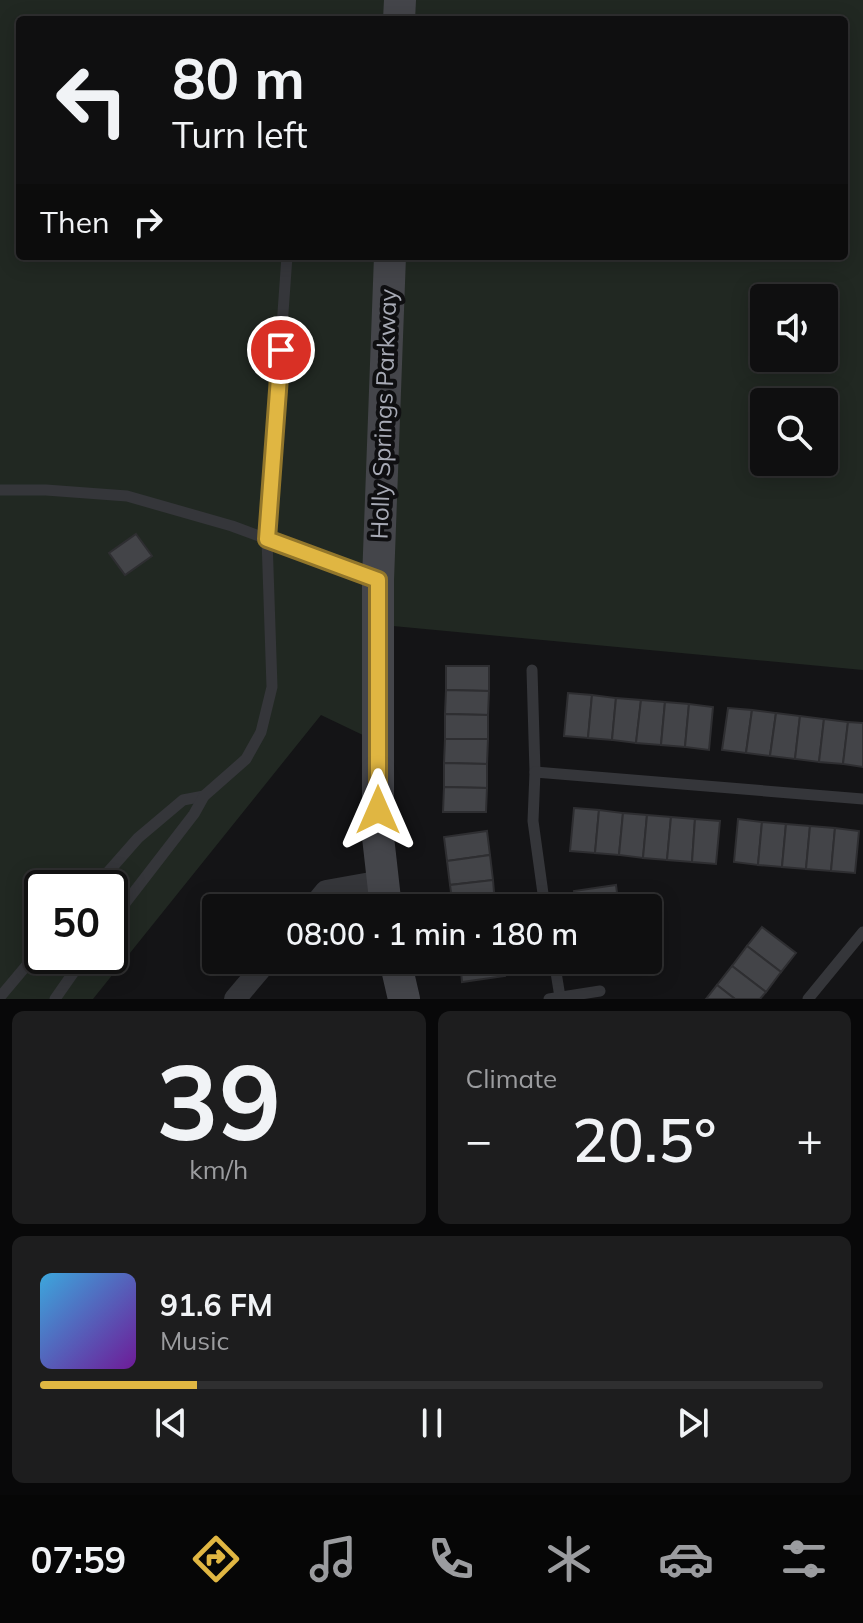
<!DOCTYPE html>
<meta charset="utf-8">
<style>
:root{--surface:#0f0f10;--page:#1d1d1e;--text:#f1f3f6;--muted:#9b9c9f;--line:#2f2f30;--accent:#e0b642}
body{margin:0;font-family:Mulish,sans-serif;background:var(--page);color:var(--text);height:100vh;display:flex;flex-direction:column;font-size:30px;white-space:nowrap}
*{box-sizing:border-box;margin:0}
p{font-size:26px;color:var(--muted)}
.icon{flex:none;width:44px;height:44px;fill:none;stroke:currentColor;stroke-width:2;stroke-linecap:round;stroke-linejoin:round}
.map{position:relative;height:999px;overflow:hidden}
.drawer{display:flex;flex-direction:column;gap:12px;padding:12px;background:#080809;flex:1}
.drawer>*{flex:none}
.hud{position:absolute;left:16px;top:16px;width:832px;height:244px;border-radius:8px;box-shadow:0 4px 20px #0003,0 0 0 2px var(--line);background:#0f0f10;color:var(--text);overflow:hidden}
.controls{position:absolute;left:750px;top:284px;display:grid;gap:16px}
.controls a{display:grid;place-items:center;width:88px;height:88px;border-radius:8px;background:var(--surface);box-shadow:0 4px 20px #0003,0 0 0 2px var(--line);font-size:40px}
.speed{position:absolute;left:24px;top:870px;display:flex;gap:16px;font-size:40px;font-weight:700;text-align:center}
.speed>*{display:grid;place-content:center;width:104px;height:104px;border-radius:50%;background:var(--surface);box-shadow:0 4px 20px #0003,0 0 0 2px var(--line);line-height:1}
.speed .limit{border:4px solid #111;border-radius:12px;background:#fff;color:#111}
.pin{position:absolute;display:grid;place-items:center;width:68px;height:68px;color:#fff;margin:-34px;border:4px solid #fff;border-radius:50%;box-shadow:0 2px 8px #0007}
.me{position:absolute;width:88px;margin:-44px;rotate:0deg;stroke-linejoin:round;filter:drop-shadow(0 0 6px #0008)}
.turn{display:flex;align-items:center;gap:28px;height:168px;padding:0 24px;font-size:36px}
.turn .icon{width:104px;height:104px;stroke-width:2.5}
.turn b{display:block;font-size:56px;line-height:68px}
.then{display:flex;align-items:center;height:76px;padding:0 24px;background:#0003;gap:16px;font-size:30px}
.big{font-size:60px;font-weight:600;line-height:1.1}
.drawer .card{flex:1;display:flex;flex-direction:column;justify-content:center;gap:12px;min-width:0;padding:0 28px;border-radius:12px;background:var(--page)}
.drawer .dial{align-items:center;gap:0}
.dial b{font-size:104px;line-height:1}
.song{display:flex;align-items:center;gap:24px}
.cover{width:96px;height:96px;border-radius:12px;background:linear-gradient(135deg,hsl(200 70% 55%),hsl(280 70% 35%))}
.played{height:8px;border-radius:4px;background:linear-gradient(90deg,var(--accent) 20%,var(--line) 20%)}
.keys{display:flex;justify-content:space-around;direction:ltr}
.heat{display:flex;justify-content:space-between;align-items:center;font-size:44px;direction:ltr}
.drawer .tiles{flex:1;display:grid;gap:12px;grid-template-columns:1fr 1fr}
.card:last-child{grid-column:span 2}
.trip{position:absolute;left:202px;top:894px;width:460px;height:80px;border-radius:8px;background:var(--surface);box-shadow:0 4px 20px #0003,0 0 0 2px var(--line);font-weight:600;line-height:80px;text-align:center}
.menu{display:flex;height:128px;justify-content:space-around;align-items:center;background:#060606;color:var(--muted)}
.menu .icon{width:56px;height:56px}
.menu .on{color:var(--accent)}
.menu b{font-size:36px;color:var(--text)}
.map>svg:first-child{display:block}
.green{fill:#212822;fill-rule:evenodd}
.building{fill:#434448;stroke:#2e2e31;stroke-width:2}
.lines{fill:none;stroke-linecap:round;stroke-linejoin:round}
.service{stroke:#35363a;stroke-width:11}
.minor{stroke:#35363a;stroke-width:22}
.secondary{stroke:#44454a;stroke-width:32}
.route-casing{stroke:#92762b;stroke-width:20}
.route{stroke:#e0b642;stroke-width:14}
.labels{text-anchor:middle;stroke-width:8;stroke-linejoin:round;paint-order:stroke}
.street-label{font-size:24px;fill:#a7aab5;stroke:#0f0f11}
</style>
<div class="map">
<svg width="863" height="999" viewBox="0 0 863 999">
<rect width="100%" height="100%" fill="#141416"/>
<path class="green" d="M 0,0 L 863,0 L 863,670 L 393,626 L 367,737 L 321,715 L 93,999 L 0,999 ZM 20,20 L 844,20 L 844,256 L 20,256 ZM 764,298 L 824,298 L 824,358 L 764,358 ZM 764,402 L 824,402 L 824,462 L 764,462 ZM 42,888 L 110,888 L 110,956 L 42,956 Z"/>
<g class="building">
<polygon points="136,534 152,556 125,575 109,553"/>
<polygon points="446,666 489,666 489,691 446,690"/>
<polygon points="446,690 489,691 488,715 445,714"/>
<polygon points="568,693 592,695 588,738 564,736"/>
<polygon points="592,695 616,698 612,740 588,738"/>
<polygon points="616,698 641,700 636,743 612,740"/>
<polygon points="641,700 665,702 661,745 636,743"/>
<polygon points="665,702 689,704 685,747 661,745"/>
<polygon points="689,704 713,707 709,750 685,747"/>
<polygon points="728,708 752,710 746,753 722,750"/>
<polygon points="752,710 776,713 770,756 746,753"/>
<polygon points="776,713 800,716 795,759 770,756"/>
<polygon points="445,714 488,715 488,739 445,739"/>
<polygon points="800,716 824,719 819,762 795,759"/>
<polygon points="824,719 848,722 843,764 819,762"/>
<polygon points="848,722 863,723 863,767 843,764"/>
<polygon points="445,739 488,739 487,764 444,763"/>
<polygon points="444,763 487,764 487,788 444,787"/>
<polygon points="444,787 487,788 486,812 443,812"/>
<polygon points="574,808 599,810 595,853 570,851"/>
<polygon points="599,810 623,813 619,855 595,853"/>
<polygon points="623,813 647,815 643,858 619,855"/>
<polygon points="647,815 671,817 667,860 643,858"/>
<polygon points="671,817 695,819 692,862 667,860"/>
<polygon points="695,819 720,821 716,864 692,862"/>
<polygon points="738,819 762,822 758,865 734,862"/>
<polygon points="762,822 786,824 782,867 758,865"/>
<polygon points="786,824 810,826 806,869 782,867"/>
<polygon points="810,826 835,828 831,871 806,869"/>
<polygon points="835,828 859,831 855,873 831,871"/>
<polygon points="487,831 490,855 447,861 444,837"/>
<polygon points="490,855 493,880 450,885 447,861"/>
<polygon points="493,880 495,904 453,908 450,885"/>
<polygon points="616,885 619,908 576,908 574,891"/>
<polygon points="762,927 796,953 781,972 747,946"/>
<polygon points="747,946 781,972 766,992 732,966"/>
<polygon points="460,960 503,960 505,976 462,982"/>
<polygon points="732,966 766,992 760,999 735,999 717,985"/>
<polygon points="717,985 735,999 706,999"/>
</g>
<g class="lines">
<g class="service">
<polyline points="0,490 46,490 127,496 232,526 373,578"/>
<polyline points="532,670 535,772"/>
<polyline points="94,888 138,838 183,800 204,796"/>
<polyline points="545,908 533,821 535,772 863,799"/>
<polyline points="110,923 194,814 204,796 246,759 261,732 272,687 267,539 287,256"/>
<polyline points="554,960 560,997"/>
<polyline points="0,997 42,947"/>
<polyline points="55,999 85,956"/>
<polyline points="549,999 600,991"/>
<polyline points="808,999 863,932"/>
</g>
<g class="minor">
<polyline points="312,908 326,891 382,881"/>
<polyline points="235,999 268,960"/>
</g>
<g class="secondary">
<polyline points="399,20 400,0"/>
<polyline points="386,908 378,837 378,580 390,256"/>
<polyline points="395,960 404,999"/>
</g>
</g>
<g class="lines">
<defs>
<polyline id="route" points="281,350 267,539 378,580 378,810"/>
</defs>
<use href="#route" class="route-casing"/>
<use href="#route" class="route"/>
</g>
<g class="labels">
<g class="street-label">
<text transform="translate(384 414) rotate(-88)" y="8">Holly Springs Parkway</text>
</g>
</g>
</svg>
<div class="controls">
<a><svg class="icon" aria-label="sound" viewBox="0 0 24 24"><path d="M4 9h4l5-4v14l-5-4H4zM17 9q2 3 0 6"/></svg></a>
<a><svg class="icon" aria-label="search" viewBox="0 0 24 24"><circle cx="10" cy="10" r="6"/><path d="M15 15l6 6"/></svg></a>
</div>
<div class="speed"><div class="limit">50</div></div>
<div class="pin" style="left:281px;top:350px;background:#d93025"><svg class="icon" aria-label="arrive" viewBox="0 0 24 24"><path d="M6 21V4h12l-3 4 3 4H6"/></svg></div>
<svg class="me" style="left:378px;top:810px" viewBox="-20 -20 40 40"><path d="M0-17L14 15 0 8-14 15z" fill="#e0b642" stroke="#fff" stroke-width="4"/></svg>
<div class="trip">08:00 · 1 min · 180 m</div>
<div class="hud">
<div class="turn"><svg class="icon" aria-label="left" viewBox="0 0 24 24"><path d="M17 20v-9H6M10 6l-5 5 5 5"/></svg><div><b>80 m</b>Turn left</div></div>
<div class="then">Then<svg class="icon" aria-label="right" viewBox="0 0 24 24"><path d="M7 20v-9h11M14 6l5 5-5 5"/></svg></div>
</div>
</div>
<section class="drawer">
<div class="tiles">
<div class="card dial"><b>39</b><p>km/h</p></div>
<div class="card"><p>Climate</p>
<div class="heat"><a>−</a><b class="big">20.5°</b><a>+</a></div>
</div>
<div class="card">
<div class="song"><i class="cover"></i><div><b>91.6 FM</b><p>Music</p></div></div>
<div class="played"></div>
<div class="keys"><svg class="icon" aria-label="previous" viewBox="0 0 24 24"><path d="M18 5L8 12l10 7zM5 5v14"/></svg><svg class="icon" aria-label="pause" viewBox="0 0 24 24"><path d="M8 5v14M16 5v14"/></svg><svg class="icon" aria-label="next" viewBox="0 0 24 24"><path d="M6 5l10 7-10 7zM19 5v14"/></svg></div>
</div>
</div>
</section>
<nav class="menu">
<b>07:59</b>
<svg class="icon on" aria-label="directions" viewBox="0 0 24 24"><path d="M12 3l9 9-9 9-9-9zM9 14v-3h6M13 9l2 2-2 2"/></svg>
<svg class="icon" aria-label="music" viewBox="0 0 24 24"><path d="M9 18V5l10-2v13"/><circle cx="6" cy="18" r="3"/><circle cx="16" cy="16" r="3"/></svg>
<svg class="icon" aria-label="phone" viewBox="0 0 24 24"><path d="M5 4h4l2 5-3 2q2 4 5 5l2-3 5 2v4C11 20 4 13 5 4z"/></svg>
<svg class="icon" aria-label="climate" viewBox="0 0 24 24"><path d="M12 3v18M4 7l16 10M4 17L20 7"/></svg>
<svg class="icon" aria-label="car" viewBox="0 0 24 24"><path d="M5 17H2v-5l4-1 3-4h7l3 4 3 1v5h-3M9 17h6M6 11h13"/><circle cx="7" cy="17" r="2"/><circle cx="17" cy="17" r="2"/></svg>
<svg class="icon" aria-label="filters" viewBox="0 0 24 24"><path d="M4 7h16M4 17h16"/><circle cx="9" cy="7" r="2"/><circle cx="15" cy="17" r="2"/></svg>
</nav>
